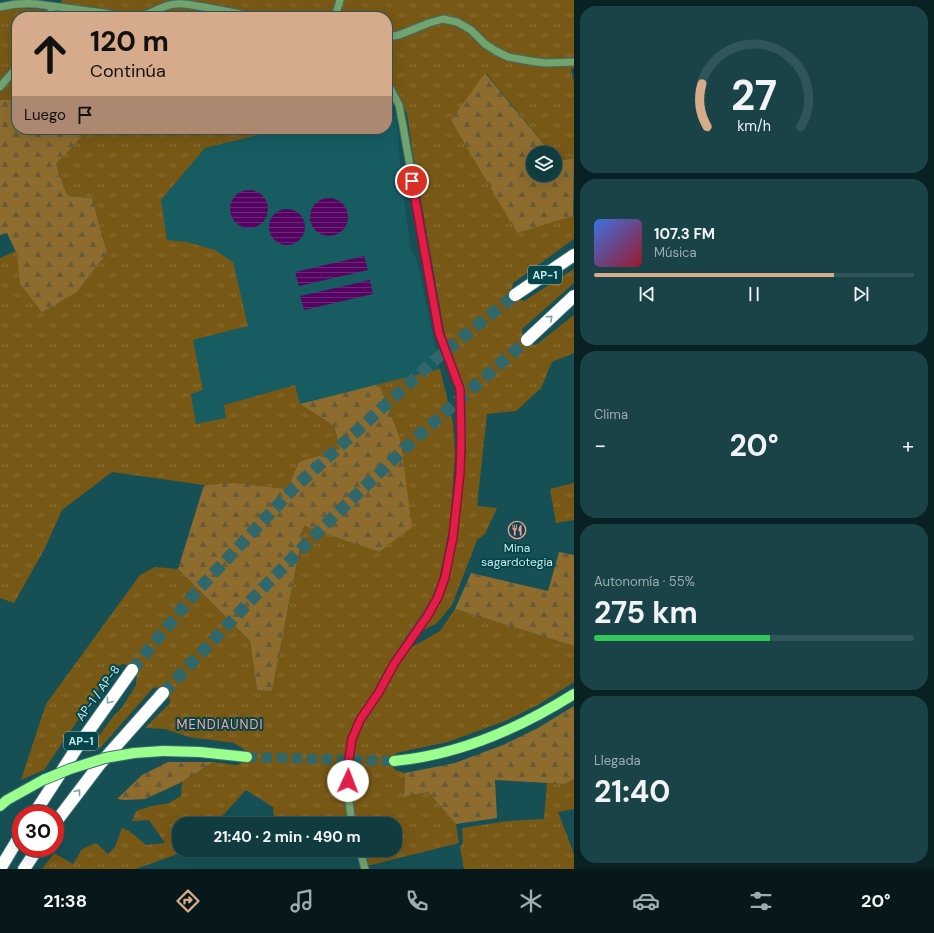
<!DOCTYPE html>
<html lang="es">
<meta charset="utf-8">
<style>
:root{--surface:#103c3f;--page:#194346;--text:#f1f3f6;--muted:#9cadb0;--line:#305659;--accent:#d6ab8b}
body{margin:0;font-family:"DM Sans",sans-serif;background:var(--page);color:var(--text);height:100vh;display:flex;flex-direction:column;font-size:15px;white-space:nowrap}
*{box-sizing:border-box;margin:0}
p{font-size:13px;color:var(--muted)}
.icon{flex:none;width:22px;height:22px;fill:none;stroke:currentColor;stroke-width:2;stroke-linecap:round;stroke-linejoin:round}
.map{position:relative;flex:1;overflow:hidden}
.panel{display:flex;flex-direction:column;gap:6px;padding:6px;background:#092123;width:360px}
.panel>*{flex:none}
.hud{position:absolute;left:12px;top:12px;width:380px;height:122px;border-radius:16px;box-shadow:0 4px 16px #0002,0 0 0 1px var(--line);background:#d6ab8b;color:#111;overflow:hidden}
.controls{position:absolute;left:526px;top:146px;display:grid;gap:8px}
.controls a{display:grid;place-items:center;width:36px;height:36px;border-radius:50%;background:var(--surface);box-shadow:0 4px 16px #0002,0 0 0 1px var(--line);font-size:20px}
.speed{position:absolute;left:12px;top:805px;display:flex;gap:8px;font-size:20px;font-weight:700;text-align:center}
.speed>*{display:grid;place-content:center;width:52px;height:52px;border-radius:50%;background:var(--surface);box-shadow:0 4px 16px #0002,0 0 0 1px var(--line);line-height:1}
.speed .limit{border:6px solid #d22;background:#fff;color:#111}
.pin{position:absolute;display:grid;place-items:center;width:34px;height:34px;color:#fff;margin:-17px;border:2px solid #fff;border-radius:50%;box-shadow:0 1px 4px #0007}
.me{position:absolute;width:44px;margin:-22px;rotate:2deg;stroke-linejoin:round;filter:drop-shadow(0 0 3px #0008)}
.turn{display:flex;align-items:center;gap:14px;height:84px;padding:0 12px;font-size:18px}
.turn .icon{width:52px;height:52px;stroke-width:2.5}
.turn b{display:block;font-size:28px;line-height:34px}
.then{display:flex;align-items:center;height:38px;padding:0 12px;background:#0003;gap:8px;font-size:15px}
.big{font-size:30px;font-weight:700;line-height:1.1}
.panel .card{flex:1;display:flex;flex-direction:column;justify-content:center;gap:6px;min-width:0;padding:0 14px;border-radius:16px;background:var(--page)}
.panel .dial{align-items:center;gap:0}
.dial svg{height:104px;overflow:visible;fill:none;stroke:var(--line);stroke-width:7;stroke-linecap:round;text-anchor:middle}
.dial text{fill:var(--text);stroke:none}
.song{display:flex;align-items:center;gap:12px}
.cover{width:48px;height:48px;border-radius:6px;background:linear-gradient(135deg,hsl(220 70% 55%),hsl(350 70% 35%))}
.played{height:4px;border-radius:2px;background:linear-gradient(90deg,var(--accent) 75%,var(--line) 75%)}
.keys{display:flex;justify-content:space-around;direction:ltr}
.heat{display:flex;justify-content:space-between;align-items:center;font-size:22px;direction:ltr}
.charge{height:6px;border-radius:3px;background:linear-gradient(90deg,#34c759 55%,var(--line) 0)}
.trip{position:absolute;left:172px;top:817px;width:230px;height:40px;border-radius:16px;background:var(--surface);box-shadow:0 4px 16px #0002,0 0 0 1px var(--line);font-weight:700;line-height:40px;text-align:center}
.tabs{display:flex;height:64px;justify-content:space-around;align-items:center;background:#061819;color:var(--muted)}
.tabs .icon{width:28px;height:28px}
.tabs .selected{color:var(--accent)}
.tabs b{font-size:18px;color:var(--text)}
main{display:flex;flex:1;min-height:0}
.map>svg:first-child{display:block}
.built{fill:#165c61}
.grass{fill:url(#grass-tufts)}
.forest{fill:url(#forest-firs)}
.water{fill:url(#water-rules)}
.lines{fill:none;stroke-linecap:round;stroke-linejoin:round}
.major-tunnel{stroke:#30676b;stroke-width:10;stroke-dasharray:10 5;stroke-linecap:butt}
.highway-tunnel{stroke:#30676b;stroke-width:12;stroke-dasharray:12 6;stroke-linecap:butt}
.minor-casing{stroke:#396f72;stroke-width:9}
.major-casing{stroke:#396f72;stroke-width:12}
.highway-casing{stroke:#396f72;stroke-width:14}
.minor{stroke:#74a46d;stroke-width:7}
.major{stroke:#9aff8c;stroke-width:10}
.highway{stroke:#fff;stroke-width:12}
.major-bridge-casing{stroke:#396f72;stroke-width:12;stroke-linecap:butt}
.major-bridge{stroke:#9aff8c;stroke-width:10}
.oneway{stroke:#82a2a4}
.route-casing{stroke:#92132f;stroke-width:10}
.route{stroke:#e11d48;stroke-width:7}
.labels{text-anchor:middle;stroke-width:4;stroke-linejoin:round;paint-order:stroke}
.shield{fill:#064549;stroke:#8cb8ba;stroke-width:1}
.shield-label{font-size:11px;font-weight:bold;fill:#c6e9eb}
.poi-label{font-size:12px;fill:#c6e9eb;stroke:#064549}
.street-label{font-size:12px;fill:#c6e9eb;stroke:#064549}
.neighbourhood-label{font-size:13px;letter-spacing:1px;fill:#f8a5a2;stroke:#064549}
</style>
<main>
<div class="map">
<svg width="574" height="869" viewBox="0 0 574 869">
<defs>
<pattern id="grass-tufts" width="24" height="20" patternUnits="userSpaceOnUse"><rect width="24" height="20" fill="#785815"/><path d="M3 7l-1-3M5 7V3M7 7l1-3M15 17l-1-3M17 17v-4M19 17l1-3" fill="none" stroke="#8a7037"/></pattern>
<pattern id="forest-firs" width="22" height="20" patternUnits="userSpaceOnUse"><rect width="22" height="20" fill="#8d6c2e"/><path d="M5 1l3.5 6h-7zM16 11l3.5 6h-7z" fill="#685b39"/></pattern>
<pattern id="water-rules" width="6" height="5" patternUnits="userSpaceOnUse"><rect width="6" height="5" fill="#550561"/><path d="M0 2.5h6" fill="none" stroke="#6c2978"/></pattern>
</defs>
<rect width="100%" height="100%" fill="#165054"/>
<polygon class="built" points="396,115 402,185 411,251 417,260 440,369 300,404 295,385 224,405 226,418 196,424 191,394 203,390 193,340 248,326 187,242 167,240 161,200 205,148 282,129 387,129 387,117"/>
<g class="grass">
<polygon points="62,0 177,0 160,4 136,14 118,13 61,3"/>
<polygon points="180,0 574,0 574,68 571,69 574,83 574,158 558,161 555,158 555,153 551,153 486,73 451,120 573,216 574,215 574,239 513,283 511,296 524,301 574,269 574,283 522,329 524,343 536,345 574,315 574,353 552,362 541,388 516,411 487,414 477,506 497,508 485,534 477,540 452,605 437,623 418,633 440,600 449,577 457,528 466,451 466,421 464,386 445,335 413,155 407,114 387,71 387,17 263,17 253,13"/>
<polygon points="177,7 190,8 242,17 143,17 162,10"/>
<path d="M 18,8 C 48,9 79,12 109,17 L 17,17 L 17,100 L 2,100 L 0,99 L 0,11 Z"/>
<polygon points="89,129 282,129 205,148 161,200 167,240 187,242 215,250 233,262 248,326 193,340 203,390 191,394 196,424 226,418 224,405 295,385 300,404 334,426 340,449 299,462 287,489 234,483 204,485 112,472 62,510 44,550 14,603 0,598 0,258 16,251 17,254 77,292 107,253 92,198 67,196 56,164"/>
<polygon points="440,369 453,423 455,454 450,524 439,580 431,600 389,663 371,696 357,719 350,737 349,824 274,824 273,807 246,790 215,824 179,824 179,850 185,850 181,853 138,868 137,869 42,869 54,853 73,864 82,849 96,843 108,854 115,847 122,828 129,831 146,845 165,843 149,820 132,821 136,811 152,806 169,803 181,796 182,782 213,762 237,765 247,760 245,750 234,743 189,737 165,729 145,728 170,703 169,695 161,687 153,688 100,748 87,752 112,718 123,706 136,685 137,672 130,665 122,664 112,670 44,770 21,780 46,704 140,575 155,567 178,569 250,641 257,690 272,691 304,526 379,552 400,438 379,384"/>
<polygon points="574,483 574,520 556,523 550,489"/>
<polygon points="455,609 574,646 574,682 538,705 505,721 448,742 396,753 389,761 395,770 405,773 404,797 428,792 456,824 459,843 367,866 363,850 395,850 395,824 355,824 351,795 352,765 354,744 359,730 404,654 412,647 440,631"/>
<polygon points="574,779 574,809 558,812 574,854 574,869 464,869 460,847 463,843 462,828 508,821 544,819 547,783 565,784"/>
<polygon points="276,850 355,850 357,856 276,856"/>
</g>
<g class="forest">
<polygon points="485,73 551,153 533,153 533,175 555,175 555,158 558,161 574,158 573,216 517,233 451,120"/>
<polygon points="0,100 17,100 17,129 89,129 56,164 67,196 92,198 107,253 77,292 42,312 20,284 17,254 7,233 0,235"/>
<polygon points="379,384 400,438 412,527 379,552 304,526 272,691 257,690 250,641 178,569 204,485 234,483 287,489 299,462 340,449 334,426 300,404"/>
<polygon points="559,552 574,555 574,646 455,609 471,573 548,591"/>
<polygon points="574,706 574,779 565,784 495,780 497,818 456,824 428,792 404,797 405,773 455,763 503,745 538,728"/>
<polygon points="168,762 213,762 182,782 145,799 125,800 117,799 142,775"/>
</g>
<g class="water">
<circle cx="249" cy="209" r="19"/>
<circle cx="329" cy="217" r="19"/>
<circle cx="287" cy="227" r="18"/>
<polygon points="364,256 368,270 299,286 295,272"/>
<polygon points="370,280 373,294 304,310 300,296"/>
</g>
<g class="lines">
<polyline class="major-tunnel" points="247,757 394,761"/>
<g class="highway-tunnel">
<polyline points="132,670 195,593 293,489 438,357 515,295"/>
<polyline points="163,693 256,595 330,520 417,437 527,340"/>
</g>
<defs>
<g id="minor">
<path d="M 0,7 C 12,4 24,3 36,4 L 104,13 L 123,17"/>
<polyline points="48,17 53,7"/>
<path d="M 137,17 C 151,15 161,5 176,4 C 185,3 195,6 204,7 C 220,10 237,13 253,17"/>
<polyline points="335,17 340,0"/>
<polyline points="387,37 399,35 429,23 443,19 457,22 471,30 485,44 496,51 508,57 530,61 546,63 574,62"/>
<polyline points="0,87 17,67"/>
<polyline points="352,824 348,795 348,766 352,739 361,720 379,692 394,664 427,615 438,597 445,577 453,537 460,473 461,440 461,389 439,333 403,126 399,105 387,82"/>
<polyline points="360,850 365,869"/>
</g>
<g id="major">
<polyline points="163,751 200,752 247,757"/>
<path d="M 394,761 C 458,755 520,728 574,694"/>
<polyline points="0,806 7,800"/>
</g>
<g id="highway">
<polyline points="515,295 574,255"/>
<polyline points="527,340 574,296"/>
<polyline points="34,814 78,746 132,670"/>
<polyline points="55,823 99,765 163,693"/>
<polyline points="0,869 21,834"/>
<polyline points="24,869 38,848"/>
</g>
</defs>
<use href="#minor" class="minor-casing"/>
<use href="#major" class="major-casing"/>
<use href="#highway" class="highway-casing"/>
<use href="#minor" class="minor"/>
<use href="#major" class="major"/>
<use href="#highway" class="highway"/>
<defs>
<polyline id="major-bridge" points="7,800 43,780 70,769 105,758 134,753 163,751"/>
</defs>
<use href="#major-bridge" class="major-bridge-casing"/>
<use href="#major-bridge" class="major-bridge"/>
</g>
<defs><path id="oneway-chevron" d="M-2-3.5L2.5 0L-2 3.5" fill="none" stroke-width="1.6" stroke-linecap="round" stroke-linejoin="round"/></defs>
<g class="oneway">
<use href="#oneway-chevron" transform="translate(550 318) rotate(-42)"/>
<use href="#oneway-chevron" transform="translate(109 701) rotate(126)"/>
<use href="#oneway-chevron" transform="translate(78 792) rotate(-52)"/>
</g>
<g class="lines">
<defs>
<polyline id="route" points="348,781 348,766 352,739 360,720 379,692 394,664 428,615 438,597 445,577 453,537 460,473 461,440 460,389 439,333 412,181"/>
</defs>
<use href="#route" class="route-casing"/>
<use href="#route" class="route"/>
</g>
<defs>
<symbol id="restaurant-ring" viewBox="-11 -11 22 22"><circle r="9.5" fill="#064549" stroke="#f59b99" stroke-width="1.5"/><path d="M-5-6h1v4h1v-4h1v4h1v-4h1v5L-1.5 .5V6h-2V.5L-5-1ZM5-6V6H3V1.5H1.5Q1.5-4 5-6Z" fill="#f59b99"/></symbol>
</defs>
<g fill-rule="evenodd">
<use href="#restaurant-ring" x="507" y="520" width="20" height="20"/>
</g>
<g class="labels">
<g class="shield">
<rect x="528" y="266" width="34" height="18" rx="3"/>
<rect x="64" y="732" width="34" height="18" rx="3"/>
</g>
<g class="shield-label">
<text x="545" y="279">AP-1</text>
<text x="81" y="745">AP-1</text>
</g>
<g class="poi-label">
<text x="517" y="552">Mina<tspan x="517" dy="14">sagardotegia</tspan></text>
</g>
<g class="street-label">
<text transform="translate(98 693) rotate(-54)" y="4">AP-1 / AP-8</text>
</g>
<g class="neighbourhood-label">
<text x="220" y="729">MENDIAUNDI</text>
</g>
</g>
</svg>
<div class="controls">
<a><svg class="icon" aria-label="layers" viewBox="0 0 24 24"><path d="M12 4l9 5-9 5-9-5zM3 14l9 5 9-5"/></svg></a>
</div>
<div class="speed"><div class="limit">30</div></div>
<div class="pin" style="left:412px;top:181px;background:#d93025"><svg class="icon" aria-label="arrive" viewBox="0 0 24 24"><path d="M6 21V4h12l-3 4 3 4H6"/></svg></div>
<svg class="me" style="left:348px;top:781px" viewBox="-20 -20 40 40"><circle r="19" fill="#fff"/><path d="M0-13L10 11 0 6-10 11z" fill="#e11d48"/></svg>
<div class="trip">21:40 · 2 min · 490 m</div>
<div class="hud">
<div class="turn"><svg class="icon" aria-label="ahead" viewBox="0 0 24 24"><path d="M12 20V5M6 11l6-6 6 6"/></svg><div><b>120 m</b>Continúa</div></div>
<div class="then">Luego<svg class="icon" aria-label="arrive" viewBox="0 0 24 24"><path d="M6 21V4h12l-3 4 3 4H6"/></svg></div>
</div>
</div>
<section class="panel">
<div class="card dial"><svg viewBox="0 0 100 80">
<path d="M14 69A42 42 0 1 1 86 69"/>
<path d="M14 69A42 42 0 0 1 10 36" stroke="#d6ab8b"/>
<text x="50" y="56" font-size="32" font-weight="700">27</text>
<text x="50" y="72" font-size="11">km/h</text>
</svg></div>
<div class="card">
<div class="song"><i class="cover"></i><div><b>107.3 FM</b><p>Música</p></div></div>
<div class="played"></div>
<div class="keys"><svg class="icon" aria-label="previous" viewBox="0 0 24 24"><path d="M18 5L8 12l10 7zM5 5v14"/></svg><svg class="icon" aria-label="pause" viewBox="0 0 24 24"><path d="M8 5v14M16 5v14"/></svg><svg class="icon" aria-label="next" viewBox="0 0 24 24"><path d="M6 5l10 7-10 7zM19 5v14"/></svg></div>
</div>
<div class="card"><p>Clima</p>
<div class="heat"><a>−</a><b class="big">20°</b><a>+</a></div>
</div>
<div class="card"><p>Autonomía · 55%</p><b class="big">275 km</b><div class="charge"></div></div>
<div class="card"><p>Llegada</p><b class="big">21:40</b></div>
</section>
</main>
<nav class="tabs">
<b>21:38</b>
<svg class="icon selected" aria-label="directions" viewBox="0 0 24 24"><path d="M12 3l9 9-9 9-9-9zM9 14v-3h6M13 9l2 2-2 2"/></svg>
<svg class="icon" aria-label="music" viewBox="0 0 24 24"><path d="M9 18V5l10-2v13"/><circle cx="6" cy="18" r="3"/><circle cx="16" cy="16" r="3"/></svg>
<svg class="icon" aria-label="phone" viewBox="0 0 24 24"><path d="M5 4h4l2 5-3 2q2 4 5 5l2-3 5 2v4C11 20 4 13 5 4z"/></svg>
<svg class="icon" aria-label="climate" viewBox="0 0 24 24"><path d="M12 3v18M4 7l16 10M4 17L20 7"/></svg>
<svg class="icon" aria-label="car" viewBox="0 0 24 24"><path d="M5 17H2v-5l4-1 3-4h7l3 4 3 1v5h-3M9 17h6M6 11h13"/><circle cx="7" cy="17" r="2"/><circle cx="17" cy="17" r="2"/></svg>
<svg class="icon" aria-label="filters" viewBox="0 0 24 24"><path d="M4 7h16M4 17h16"/><circle cx="9" cy="7" r="2"/><circle cx="15" cy="17" r="2"/></svg>
<b>20°</b>
</nav>
